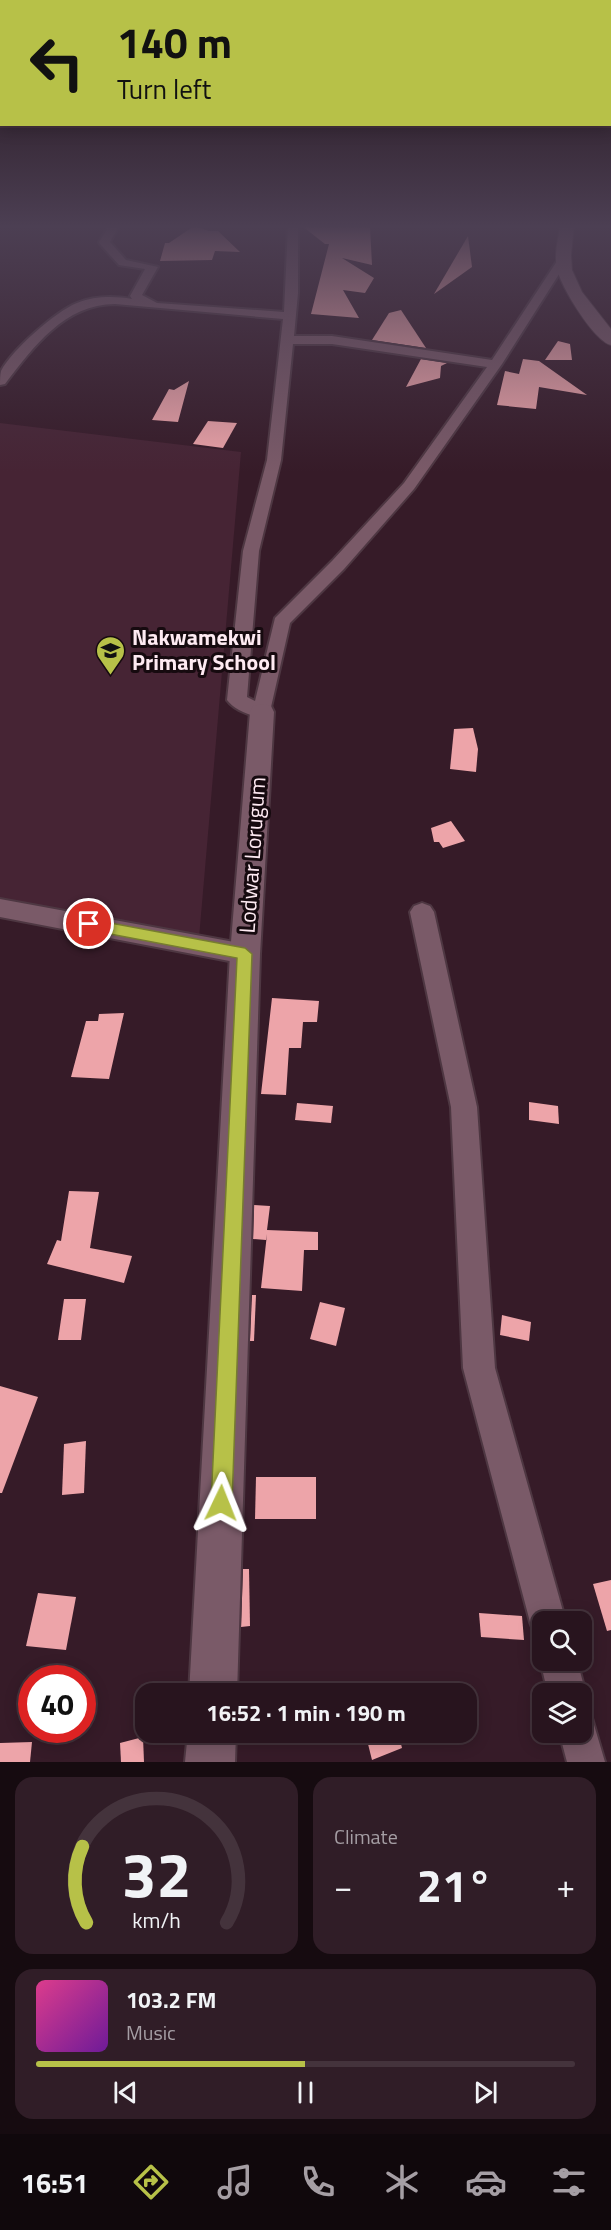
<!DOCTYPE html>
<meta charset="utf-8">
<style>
:root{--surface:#28141e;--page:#301d27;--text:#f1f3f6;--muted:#a59ea4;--line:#44333c;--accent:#b7c148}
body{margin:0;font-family:"Titillium Web",sans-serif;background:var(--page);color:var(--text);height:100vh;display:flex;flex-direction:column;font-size:22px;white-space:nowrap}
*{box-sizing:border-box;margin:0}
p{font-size:20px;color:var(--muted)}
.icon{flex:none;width:33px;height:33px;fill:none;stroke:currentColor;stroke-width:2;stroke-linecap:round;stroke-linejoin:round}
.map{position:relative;height:1762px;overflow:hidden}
.details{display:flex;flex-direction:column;gap:15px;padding:15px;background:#160b10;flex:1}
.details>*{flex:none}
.banner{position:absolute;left:0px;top:0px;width:612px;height:126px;box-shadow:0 3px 15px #0003,0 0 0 2px var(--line);background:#b7c148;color:#111;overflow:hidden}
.buttons{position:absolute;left:532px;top:1611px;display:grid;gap:12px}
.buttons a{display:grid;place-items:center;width:60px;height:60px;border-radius:12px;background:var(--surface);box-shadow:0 3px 15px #0003,0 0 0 2px var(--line);font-size:30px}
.speed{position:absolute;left:18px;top:1665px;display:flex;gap:12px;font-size:30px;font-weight:700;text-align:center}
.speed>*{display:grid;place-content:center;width:78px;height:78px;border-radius:50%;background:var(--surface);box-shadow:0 3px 15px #0003,0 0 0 2px var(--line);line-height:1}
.speed .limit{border:9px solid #d22;background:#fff;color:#111}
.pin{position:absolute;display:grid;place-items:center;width:51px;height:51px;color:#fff;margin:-26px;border:3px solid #fff;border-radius:50%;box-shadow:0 2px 6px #0007}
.me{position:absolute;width:66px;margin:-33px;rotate:2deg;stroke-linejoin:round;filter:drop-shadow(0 0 4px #0008)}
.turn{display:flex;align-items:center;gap:21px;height:126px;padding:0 18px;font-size:27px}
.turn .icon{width:78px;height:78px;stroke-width:2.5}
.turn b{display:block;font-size:42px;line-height:51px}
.big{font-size:45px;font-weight:700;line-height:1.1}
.details .tile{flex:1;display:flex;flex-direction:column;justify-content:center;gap:9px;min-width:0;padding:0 21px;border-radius:18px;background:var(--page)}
.details .dial{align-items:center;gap:0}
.dial svg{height:156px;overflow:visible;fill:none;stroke:var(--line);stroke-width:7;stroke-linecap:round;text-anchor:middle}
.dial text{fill:var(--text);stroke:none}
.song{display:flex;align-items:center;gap:18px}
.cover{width:72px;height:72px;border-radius:9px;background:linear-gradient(135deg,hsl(330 70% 55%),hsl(280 70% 35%))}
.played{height:6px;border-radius:3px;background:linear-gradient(90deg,var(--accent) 50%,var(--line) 50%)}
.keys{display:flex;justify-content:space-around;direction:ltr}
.heat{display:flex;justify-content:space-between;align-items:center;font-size:33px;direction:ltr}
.details .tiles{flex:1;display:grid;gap:15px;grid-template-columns:1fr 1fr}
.tile:last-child{grid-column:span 2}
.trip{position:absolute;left:135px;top:1683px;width:342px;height:60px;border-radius:18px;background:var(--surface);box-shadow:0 3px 15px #0003,0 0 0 2px var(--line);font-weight:700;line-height:60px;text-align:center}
.tabs{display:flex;height:96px;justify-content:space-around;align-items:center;background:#10080c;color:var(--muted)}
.tabs .icon{width:42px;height:42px}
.tabs .current{color:var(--accent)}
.tabs b{font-size:27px;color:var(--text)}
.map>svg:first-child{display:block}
.built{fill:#462434}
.building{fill:#eda4a9}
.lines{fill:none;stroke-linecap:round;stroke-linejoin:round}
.minor-casing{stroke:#4e3742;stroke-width:4}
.tertiary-casing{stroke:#4e3742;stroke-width:4}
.secondary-casing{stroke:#4e3742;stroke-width:2}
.minor{fill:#7a5a68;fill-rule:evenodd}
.tertiary{fill:#7a5a68;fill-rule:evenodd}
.secondary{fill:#7a5a68;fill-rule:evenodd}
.route{fill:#b7c148;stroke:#777d2f;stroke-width:1.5}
.labels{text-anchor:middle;stroke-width:6;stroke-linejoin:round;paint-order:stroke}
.poi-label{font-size:22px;font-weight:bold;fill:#feeaf2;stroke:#160a0f;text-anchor:start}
.street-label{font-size:22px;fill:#feeaf2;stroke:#160a0f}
</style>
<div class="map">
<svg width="611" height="1762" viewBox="0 0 611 1762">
<rect width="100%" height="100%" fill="#361b28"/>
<polygon class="built" points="0,423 241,452 199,938 0,898"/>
<g class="building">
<polygon points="194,226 209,231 218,231 240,252 215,251 212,260 160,261 165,243 169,243"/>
<polygon points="302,226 370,226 372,265 342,258 374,278 365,293 343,290 359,318 311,314 329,244 325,244"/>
<polygon points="468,236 472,267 434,294"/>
<polygon points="401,310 426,348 372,340 389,313"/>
<polygon points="558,341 570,344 572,360 545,360"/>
<polygon points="421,359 447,363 441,366 440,378 406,387"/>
<polygon points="523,359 539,361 587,395 539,387 536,409 497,405 505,371 519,374"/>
<polygon points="189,381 178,422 152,420 169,389 174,390"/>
<polygon points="208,421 237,423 223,448 193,444"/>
<polygon points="473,728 478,749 476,772 450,769 454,729"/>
<polygon points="451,821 465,841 443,848 439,842 434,842 431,828"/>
<polygon points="272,998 319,1001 317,1022 303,1022 301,1048 289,1048 286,1095 261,1094"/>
<polygon points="124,1013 109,1079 71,1077 86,1021 98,1021 99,1014"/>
<polygon points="529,1102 558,1106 559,1124 529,1120"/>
<polygon points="297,1103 333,1106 331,1123 295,1120"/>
<polygon points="69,1191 99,1192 90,1248 132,1256 124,1283 47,1264 57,1240 61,1241"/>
<polygon points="254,1205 270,1206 267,1230 318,1232 318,1250 304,1250 302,1291 261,1288 267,1234 266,1240 253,1239"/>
<polygon points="252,1295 256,1295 254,1341 250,1341"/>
<polygon points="64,1299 86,1299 81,1340 58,1340"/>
<polygon points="320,1302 345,1308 336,1346 310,1339"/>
<polygon points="502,1315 531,1322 529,1341 500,1335"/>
<polygon points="0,1386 38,1397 2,1493 0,1493"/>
<polygon points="86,1441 84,1493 62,1495 64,1444"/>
<polygon points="256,1477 316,1477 316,1519 255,1519"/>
<polygon points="243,1569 249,1569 250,1626 241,1627"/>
<polygon points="611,1580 611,1630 607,1631 593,1584"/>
<polygon points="38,1593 76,1597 66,1650 26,1646"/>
<polygon points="479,1613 522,1616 524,1640 481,1637"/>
<polygon points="365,1732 398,1732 402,1748 372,1760"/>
<polygon points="143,1737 144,1762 121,1762 120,1743"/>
<polygon points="32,1742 30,1762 0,1762 0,1743"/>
</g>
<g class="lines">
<defs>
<g id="minor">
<path d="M 109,226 L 119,226 L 110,242 L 126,260 L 158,267 L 142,295 L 157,303 L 284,312 L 288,226 L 298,226 L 298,293 L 294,336 L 332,336 L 492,360 L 559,258 L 568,260 L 502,364 L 414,489 L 344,569 L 290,623 L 269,716 C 257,720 234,710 227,700 L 243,551 L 267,460 L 283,319 L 115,304 C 65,304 33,347 5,384 L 0,385 C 0,381 0,375 1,371 C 11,351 56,311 77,303 C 94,296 114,296 132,299 L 130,296 L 145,269 L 119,265 L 100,244 L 99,242 ZM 293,344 L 332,344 L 487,367 L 404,483 L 332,561 L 275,618 L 255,701 L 247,697 L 259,551 L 281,460 Z"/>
<polygon points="0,899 245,944 253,947 257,954 253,961 245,964 0,917"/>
<polygon points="422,903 430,906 434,912 477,1107 495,1368 566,1622 543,1622 543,1638 535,1635 530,1622 463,1368 451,1107 410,912 414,906"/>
<polygon points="543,1652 543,1660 577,1660 586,1694 582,1703 582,1694 548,1694 540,1660"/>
<polygon points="582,1715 592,1718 605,1762 567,1762 559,1732 582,1732"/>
</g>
<g id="tertiary">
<polygon points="262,704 271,706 274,712 260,954 237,1694 189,1694 230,954 250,712 253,706"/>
<polygon points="188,1732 236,1732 235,1762 185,1762"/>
</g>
<path id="secondary" d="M 560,226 L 574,226 L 571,255 L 572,270 L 582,292 L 611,329 L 611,345 C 594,341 561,287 557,269 C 554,254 558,240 560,226 Z"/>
</defs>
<use href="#minor" class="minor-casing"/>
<use href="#tertiary" class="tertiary-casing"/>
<use href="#secondary" class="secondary-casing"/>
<use href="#minor" class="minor"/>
<use href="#tertiary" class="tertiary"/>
<use href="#secondary" class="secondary"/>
</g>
<linearGradient id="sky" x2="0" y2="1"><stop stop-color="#1e0f16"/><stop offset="0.48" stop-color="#4c3f53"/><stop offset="1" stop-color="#4c3f53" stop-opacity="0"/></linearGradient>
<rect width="611" height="472" fill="url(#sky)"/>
<polygon class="route" points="89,919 245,948 252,954 232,1503 229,1510 221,1513 214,1510 211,1503 237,958 89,930 82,924"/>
<defs>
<symbol id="school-pin" viewBox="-11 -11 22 30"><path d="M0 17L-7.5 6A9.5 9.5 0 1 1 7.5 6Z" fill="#b7c148" stroke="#160a0f"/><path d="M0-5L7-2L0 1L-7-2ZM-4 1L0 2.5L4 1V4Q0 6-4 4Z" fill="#111"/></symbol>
</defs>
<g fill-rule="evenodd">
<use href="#school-pin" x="94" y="634" width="33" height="45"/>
</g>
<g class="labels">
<g class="poi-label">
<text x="132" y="645">Nakwamekwi<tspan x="132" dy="25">Primary School</tspan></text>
</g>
<g class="street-label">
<text transform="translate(252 855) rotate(-86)" y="8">Lodwar Lorugum</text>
</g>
</g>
</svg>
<div class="buttons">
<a><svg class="icon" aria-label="search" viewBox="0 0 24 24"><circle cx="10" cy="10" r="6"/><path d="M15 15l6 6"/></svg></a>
<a><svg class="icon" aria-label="layers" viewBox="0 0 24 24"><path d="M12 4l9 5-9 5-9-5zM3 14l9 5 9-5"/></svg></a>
</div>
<div class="speed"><div class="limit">40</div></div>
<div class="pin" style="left:89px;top:924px;background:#d93025"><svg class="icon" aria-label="arrive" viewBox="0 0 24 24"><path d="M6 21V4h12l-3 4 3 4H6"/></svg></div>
<svg class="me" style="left:221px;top:1503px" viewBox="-20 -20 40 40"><path d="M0-17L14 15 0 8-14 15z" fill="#b7c148" stroke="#fff" stroke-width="4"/></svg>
<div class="trip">16:52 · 1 min · 190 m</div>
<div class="banner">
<div class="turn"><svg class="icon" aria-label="left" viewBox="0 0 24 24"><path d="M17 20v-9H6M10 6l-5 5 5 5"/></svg><div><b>140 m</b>Turn left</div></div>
</div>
</div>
<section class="details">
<div class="tiles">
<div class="tile dial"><svg viewBox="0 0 100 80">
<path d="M14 69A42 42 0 1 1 86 69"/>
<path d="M14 69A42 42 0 0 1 12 30" stroke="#b7c148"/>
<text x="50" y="56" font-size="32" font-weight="700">32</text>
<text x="50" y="72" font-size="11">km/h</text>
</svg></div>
<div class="tile"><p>Climate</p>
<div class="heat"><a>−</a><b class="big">21°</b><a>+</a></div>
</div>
<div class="tile">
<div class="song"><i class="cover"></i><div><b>103.2 FM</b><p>Music</p></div></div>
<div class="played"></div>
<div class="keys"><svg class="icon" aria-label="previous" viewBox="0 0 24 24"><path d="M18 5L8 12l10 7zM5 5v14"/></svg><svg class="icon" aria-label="pause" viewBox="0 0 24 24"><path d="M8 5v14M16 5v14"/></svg><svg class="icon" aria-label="next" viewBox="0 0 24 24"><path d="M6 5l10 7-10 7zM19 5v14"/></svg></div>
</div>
</div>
</section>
<nav class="tabs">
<b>16:51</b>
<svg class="icon current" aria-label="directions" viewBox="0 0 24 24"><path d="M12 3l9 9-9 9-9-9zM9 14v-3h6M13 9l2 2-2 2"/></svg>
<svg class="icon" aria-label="music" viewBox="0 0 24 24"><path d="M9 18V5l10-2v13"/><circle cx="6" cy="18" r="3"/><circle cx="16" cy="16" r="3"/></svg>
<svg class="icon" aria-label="phone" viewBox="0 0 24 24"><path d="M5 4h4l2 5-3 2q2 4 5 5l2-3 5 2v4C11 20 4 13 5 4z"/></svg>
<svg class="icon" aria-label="climate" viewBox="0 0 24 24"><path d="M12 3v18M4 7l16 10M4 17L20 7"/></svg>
<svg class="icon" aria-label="car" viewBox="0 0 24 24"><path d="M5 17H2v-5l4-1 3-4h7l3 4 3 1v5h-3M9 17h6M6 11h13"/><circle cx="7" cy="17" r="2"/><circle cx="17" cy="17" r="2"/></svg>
<svg class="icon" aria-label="filters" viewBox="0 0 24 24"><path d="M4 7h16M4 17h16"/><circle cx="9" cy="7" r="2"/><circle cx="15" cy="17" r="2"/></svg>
</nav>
